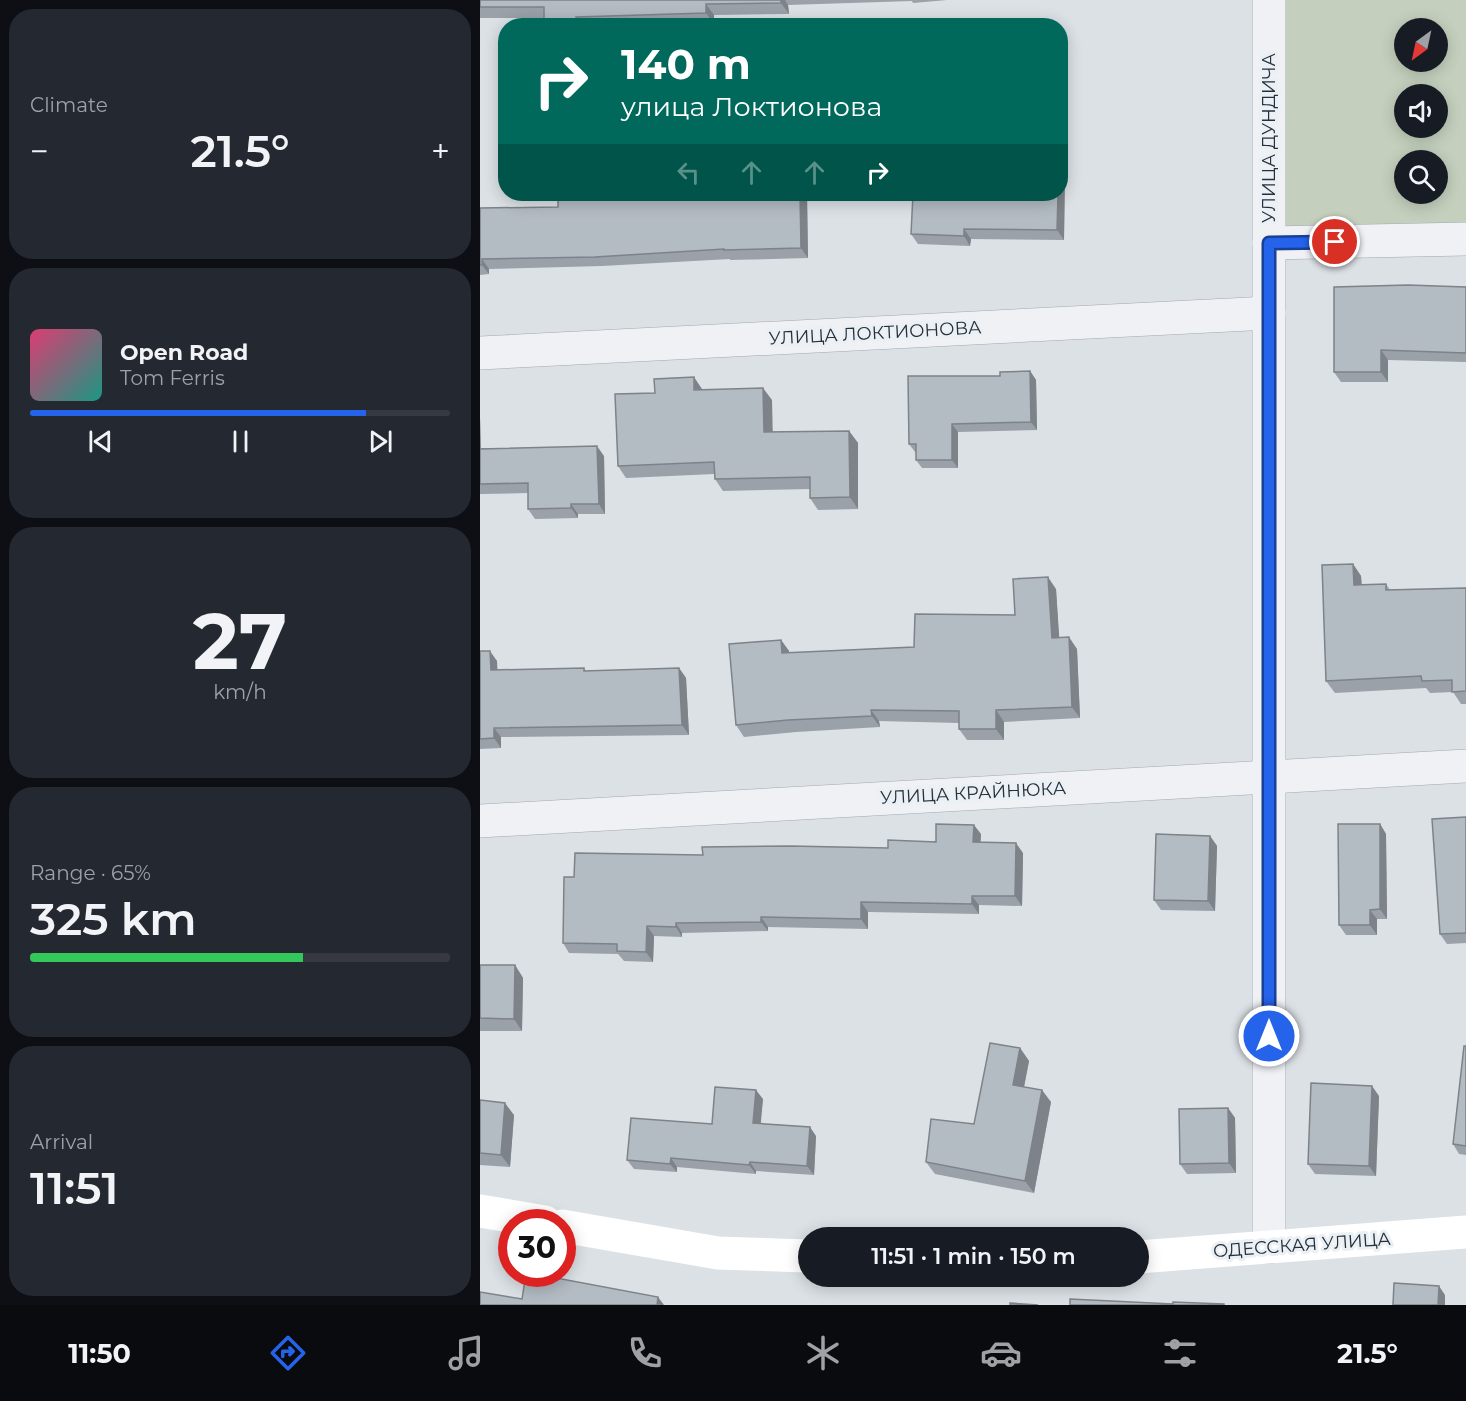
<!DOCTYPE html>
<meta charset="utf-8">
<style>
:root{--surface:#171b24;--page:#242831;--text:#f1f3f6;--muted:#9ea1a6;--line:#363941;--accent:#2563eb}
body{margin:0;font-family:Montserrat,sans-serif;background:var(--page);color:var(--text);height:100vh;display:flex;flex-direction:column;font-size:22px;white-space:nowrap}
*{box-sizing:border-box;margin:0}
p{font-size:20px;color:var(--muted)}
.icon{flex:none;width:33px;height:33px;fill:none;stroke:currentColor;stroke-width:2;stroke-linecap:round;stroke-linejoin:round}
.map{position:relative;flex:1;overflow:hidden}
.side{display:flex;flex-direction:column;gap:9px;padding:9px;background:#0d0f14;width:480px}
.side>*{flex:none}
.banner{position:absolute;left:18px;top:18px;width:570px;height:183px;border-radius:24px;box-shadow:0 3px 15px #0003;background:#00695c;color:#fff;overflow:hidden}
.needle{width:39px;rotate:213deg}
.controls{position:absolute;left:914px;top:18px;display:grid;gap:12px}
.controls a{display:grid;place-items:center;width:54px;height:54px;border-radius:50%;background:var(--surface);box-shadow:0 3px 15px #0003;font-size:30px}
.speed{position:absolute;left:18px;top:1209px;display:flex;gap:12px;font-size:30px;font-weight:700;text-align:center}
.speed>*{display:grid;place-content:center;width:78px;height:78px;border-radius:50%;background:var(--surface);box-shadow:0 3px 15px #0003;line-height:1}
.speed .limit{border:9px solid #d22;background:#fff;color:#111}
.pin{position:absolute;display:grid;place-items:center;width:51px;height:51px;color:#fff;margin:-26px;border:3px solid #fff;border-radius:50%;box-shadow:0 2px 6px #0007}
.me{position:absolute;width:66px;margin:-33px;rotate:0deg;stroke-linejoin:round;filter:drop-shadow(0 0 4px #0008)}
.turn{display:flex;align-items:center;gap:21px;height:126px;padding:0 24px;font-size:27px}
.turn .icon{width:78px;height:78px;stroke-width:2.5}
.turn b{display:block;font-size:42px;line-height:51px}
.lanes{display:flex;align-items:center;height:57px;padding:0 24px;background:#0003;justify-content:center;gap:30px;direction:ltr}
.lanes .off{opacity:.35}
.big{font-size:45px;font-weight:600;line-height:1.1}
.side .widget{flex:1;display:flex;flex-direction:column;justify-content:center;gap:9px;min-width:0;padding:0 21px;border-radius:24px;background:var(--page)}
.side .dial{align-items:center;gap:0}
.dial b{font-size:78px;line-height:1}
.song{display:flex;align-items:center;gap:18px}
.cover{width:72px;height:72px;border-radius:9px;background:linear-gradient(135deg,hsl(340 70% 55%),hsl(170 70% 35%))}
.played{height:6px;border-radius:3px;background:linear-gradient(90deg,var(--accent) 80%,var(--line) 80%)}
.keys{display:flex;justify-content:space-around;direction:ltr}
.heat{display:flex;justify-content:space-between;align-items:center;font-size:33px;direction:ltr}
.charge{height:9px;border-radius:4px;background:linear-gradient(90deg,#34c759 65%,var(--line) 0)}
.trip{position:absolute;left:318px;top:1227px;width:351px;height:60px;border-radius:30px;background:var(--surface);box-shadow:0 3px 15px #0003;font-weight:600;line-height:60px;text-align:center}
.tabs{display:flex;height:96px;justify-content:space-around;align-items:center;background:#090b0e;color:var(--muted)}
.tabs .icon{width:42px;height:42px}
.tabs .current{color:var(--accent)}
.tabs b{font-size:27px;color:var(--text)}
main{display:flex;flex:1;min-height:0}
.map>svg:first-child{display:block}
.green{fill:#c4d0bd;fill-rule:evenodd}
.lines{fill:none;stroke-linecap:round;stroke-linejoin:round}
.street-casing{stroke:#a2a8b0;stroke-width:34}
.street{stroke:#eff1f5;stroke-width:33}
.secondary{stroke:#fff;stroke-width:33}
.wall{fill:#9aa1a8}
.shaded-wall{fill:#7d8388}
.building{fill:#b3bbc3;stroke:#7d8388;stroke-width:1.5}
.route-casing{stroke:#184099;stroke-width:15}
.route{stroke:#2563eb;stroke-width:10}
.labels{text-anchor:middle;stroke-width:6;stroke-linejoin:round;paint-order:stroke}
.street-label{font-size:18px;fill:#26303c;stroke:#ebf0f4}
</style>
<main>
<section class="side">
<div class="widget"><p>Climate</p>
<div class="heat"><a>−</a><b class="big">21.5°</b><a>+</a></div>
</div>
<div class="widget">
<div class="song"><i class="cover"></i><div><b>Open Road</b><p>Tom Ferris</p></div></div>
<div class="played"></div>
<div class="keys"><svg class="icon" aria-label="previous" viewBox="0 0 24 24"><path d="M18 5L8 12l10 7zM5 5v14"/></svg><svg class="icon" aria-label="pause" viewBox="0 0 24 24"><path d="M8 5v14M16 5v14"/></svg><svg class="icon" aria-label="next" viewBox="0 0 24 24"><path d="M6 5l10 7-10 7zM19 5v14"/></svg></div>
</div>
<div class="widget dial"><b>27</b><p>km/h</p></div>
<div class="widget"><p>Range · 65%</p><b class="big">325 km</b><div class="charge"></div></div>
<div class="widget"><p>Arrival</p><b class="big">11:51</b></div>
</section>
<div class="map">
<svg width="986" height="1305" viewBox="0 0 986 1305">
<rect width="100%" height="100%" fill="#dce1e6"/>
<path class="green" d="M 789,0 L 986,0 L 986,239 L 789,243 ZM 924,28 L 957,28 L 957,62 L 924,62 ZM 924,94 L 957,94 L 957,128 L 924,128 ZM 924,160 L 957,160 L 957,194 L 924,194 Z"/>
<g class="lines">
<defs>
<g id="street">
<polyline points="789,243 986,239"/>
<polyline points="0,353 789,313"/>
<polyline points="0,821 986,766"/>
<polyline points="789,1247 789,0"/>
</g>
</defs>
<use href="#street" class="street-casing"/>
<use href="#street" class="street"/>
<g class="secondary">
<polyline points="0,1211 65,1222"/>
<polyline points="82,1226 238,1253 328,1256"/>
<polyline points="658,1257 986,1232"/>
</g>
</g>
<g class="wall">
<polygon points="0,0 467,0 433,3 432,1 308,5 309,14 234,15 234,24 179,26 64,26 64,18 0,18"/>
<polygon points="585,170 584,240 491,239 490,246 438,244 431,234"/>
<polygon points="78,194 208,194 208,195 272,195 272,194 327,194 328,258 250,260 250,259 122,266 9,269 9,274 0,275 0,208 78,207"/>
<polygon points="986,287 986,362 908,360 908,382 861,382 854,372"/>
<polygon points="550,371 556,380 557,430 478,432 478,468 442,468 436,460 436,452 435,452 429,444 520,376"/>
<polygon points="222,389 292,400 292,432 369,431 378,443 378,509 338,510 330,498 330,489 243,491 235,479 234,474 146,478 138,466 175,393"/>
<polygon points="0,417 1,448 124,456 125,514 98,514 98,518 55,519 48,509 48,493 0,494"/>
<polygon points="873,564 881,576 882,585 906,584 910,590 986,588 986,704 981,704 973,692 950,693 946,688 855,693 846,681"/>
<polygon points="576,589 579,638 597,649 600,718 524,722 524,740 487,740 479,729 479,723 399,721 400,727 316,732 264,737 256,725 301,640 309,651 309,653 434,647 535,615"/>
<polygon points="0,651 17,661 17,670 104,668 106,671 199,668 206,678 209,735 21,737 21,748 0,749"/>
<polygon points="986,817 986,943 967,944 960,934"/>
<polygon points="900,824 906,834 907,919 897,919 897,935 866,935 859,925"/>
<polygon points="501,834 500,843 543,853 542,906 499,905 499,914 388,912 388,929 288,927 288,931 202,933 202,937 174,936 173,962 144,961 138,954 89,953 83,943 94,877 223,855 408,848"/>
<polygon points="730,836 737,846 735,911 681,910 674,900"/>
<polygon points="0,965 35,965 43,978 42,1031 0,1031"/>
<polygon points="986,1046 986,1155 979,1154 973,1144"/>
<polygon points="540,1048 549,1061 544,1087 571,1102 554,1193 455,1174 446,1162 494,1124"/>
<polygon points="899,1096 896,1176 835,1174 828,1164"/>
<polygon points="283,1099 280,1123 336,1136 334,1175 276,1171 276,1174 197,1167 197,1172 154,1169 147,1160 232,1124"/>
<polygon points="0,1100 34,1115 30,1167 0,1165"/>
<polygon points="748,1108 755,1118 756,1173 707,1174 700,1164"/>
</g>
<g class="shaded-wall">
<polygon points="301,0 305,0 308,5 309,14 301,3"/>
<polygon points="226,4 234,15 234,24 226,13"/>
<polygon points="96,17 102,26 96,26"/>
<polygon points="580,163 585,170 584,240 577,230 578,194 580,194"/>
<polygon points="320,194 327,194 328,258 321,248"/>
<polygon points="484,229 491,239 490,246 484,236"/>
<polygon points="2,259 9,269 9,274 2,265"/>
<polygon points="901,350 908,360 908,382 901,372"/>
<polygon points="550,371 556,380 557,430 551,422"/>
<polygon points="214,377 222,389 214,390"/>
<polygon points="283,388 292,400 293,444 284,432"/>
<polygon points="0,417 1,458 0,457"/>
<polygon points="472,424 478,432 478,468 472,460"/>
<polygon points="369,431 378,443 378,509 370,497"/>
<polygon points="117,446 124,456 125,514 119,504"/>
<polygon points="91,504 98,514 98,518 91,508"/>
<polygon points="873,564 881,576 882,597 874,585"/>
<polygon points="568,577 576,589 580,649 572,638"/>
<polygon points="589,637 597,649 600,718 592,707"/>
<polygon points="301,640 309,651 310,665 302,653"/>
<polygon points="10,651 17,661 18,680 11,670"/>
<polygon points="199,668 206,678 209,735 202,725"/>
<polygon points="391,710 399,721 400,727 392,716"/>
<polygon points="516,710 524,722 524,740 516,729"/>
<polygon points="14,728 21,737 21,748 14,738"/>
<polygon points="900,824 906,834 907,919 900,909"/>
<polygon points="494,825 501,834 500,852 493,842"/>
<polygon points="730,836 737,846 735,911 728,901"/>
<polygon points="536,843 543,853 542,906 535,896"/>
<polygon points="492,896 499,905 499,914 492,904"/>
<polygon points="381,902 388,912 388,929 381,919"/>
<polygon points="890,910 897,919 897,935 890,925"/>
<polygon points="281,917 288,927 288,931 281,922"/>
<polygon points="196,923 202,933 202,937 196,927"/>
<polygon points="167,926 174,936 173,962 166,952"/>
<polygon points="35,965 43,978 42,1031 34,1019"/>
<polygon points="540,1048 549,1061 542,1097 533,1085"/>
<polygon points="892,1086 899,1096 896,1176 889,1166"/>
<polygon points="276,1090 283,1099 280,1132 273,1123"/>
<polygon points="562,1090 571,1102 554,1193 545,1181"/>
<polygon points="25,1103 34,1115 30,1167 21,1155"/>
<polygon points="748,1108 755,1118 756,1173 749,1163"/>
<polygon points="330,1127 336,1136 334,1175 327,1166"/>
<polygon points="191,1158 197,1167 197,1172 190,1164"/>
<polygon points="270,1162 276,1171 276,1174 269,1165"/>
<polygon points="959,1286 965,1295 965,1305 958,1305"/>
<polygon points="178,1297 184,1305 177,1305"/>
</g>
<g class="building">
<polygon points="0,0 301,0 301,3 226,4 226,13 96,17 96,26 64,26 64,7 0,7"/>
<polygon points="78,194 201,194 201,195 272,195 272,194 320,194 321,248 244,250 244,249 115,257 2,259 2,265 0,265 0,208 78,207"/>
<polygon points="433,194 578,194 577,230 484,229 484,236 431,234"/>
<polygon points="928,285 986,287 986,353 901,350 901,372 854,372 854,287"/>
<polygon points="550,371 551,422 472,424 472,460 436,460 436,444 429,444 428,376 520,376 520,372"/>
<polygon points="214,377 214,390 283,388 284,432 369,431 370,497 330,498 330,477 235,479 234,462 138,466 135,394 175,393 174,379"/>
<polygon points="117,446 119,504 91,504 91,508 48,509 48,483 0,484 0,449"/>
<polygon points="873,564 874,585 906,584 906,590 986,588 986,691 972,692 972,680 942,681 941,676 846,681 842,565"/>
<polygon points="568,577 572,638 589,637 592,707 516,710 516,729 479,729 479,711 391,710 392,716 308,720 256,725 249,644 301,640 302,653 434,647 435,614 535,615 533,579"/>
<polygon points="0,651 10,651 11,670 104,668 104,671 199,668 202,725 14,728 14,738 0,739"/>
<polygon points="986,817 986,933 960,934 952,819"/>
<polygon points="456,824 494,825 493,842 536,843 535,896 492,896 492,904 381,902 381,919 281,917 281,922 196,923 196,927 167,926 166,952 137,951 137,944 83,943 84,877 94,877 95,853 223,855 222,847 310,846 408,848 408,840 456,842"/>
<polygon points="858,824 900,824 900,909 890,910 890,925 859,925"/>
<polygon points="676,834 730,836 728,901 674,900"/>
<polygon points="0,965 35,965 34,1019 0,1018"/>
<polygon points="510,1043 540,1048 533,1085 562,1090 545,1181 446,1162 451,1119 494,1124"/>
<polygon points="984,1046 986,1046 986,1146 973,1144"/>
<polygon points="831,1083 892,1086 889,1166 828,1164"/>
<polygon points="235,1087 276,1090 273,1123 330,1127 327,1166 270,1162 269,1165 191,1158 190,1164 147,1160 151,1118 232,1124"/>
<polygon points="0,1100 25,1103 21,1155 0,1153"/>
<polygon points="748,1108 749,1163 700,1164 699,1109"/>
<polygon points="46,1274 55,1274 178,1297 177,1305 0,1305 0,1292 42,1299"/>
<polygon points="914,1283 959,1286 958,1305 913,1305"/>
<polygon points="590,1299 693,1304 693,1302 744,1304 744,1305 590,1305"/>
<polygon points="530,1303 558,1305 530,1305"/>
</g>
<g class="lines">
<defs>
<polyline id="route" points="789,1036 789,243 855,242"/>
</defs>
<use href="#route" class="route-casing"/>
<use href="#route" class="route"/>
</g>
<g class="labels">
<g class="street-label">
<text transform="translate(789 138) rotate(-90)" y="6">УЛИЦА ДУНДИЧА</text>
<text transform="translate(395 333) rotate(-3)" y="6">УЛИЦА ЛОКТИОНОВА</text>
<text transform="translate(493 793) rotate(-3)" y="6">УЛИЦА КРАЙНЮКА</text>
<text transform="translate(822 1245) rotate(-4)" y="6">ОДЕССКАЯ УЛИЦА</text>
</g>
</g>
</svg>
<div class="controls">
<a><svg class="needle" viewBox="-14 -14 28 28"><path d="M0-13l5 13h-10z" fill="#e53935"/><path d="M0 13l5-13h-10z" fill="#9ea1a6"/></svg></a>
<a><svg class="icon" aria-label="sound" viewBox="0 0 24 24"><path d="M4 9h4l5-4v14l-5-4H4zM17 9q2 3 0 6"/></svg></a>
<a><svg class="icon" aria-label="search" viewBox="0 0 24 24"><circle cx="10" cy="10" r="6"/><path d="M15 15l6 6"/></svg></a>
</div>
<div class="speed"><div class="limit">30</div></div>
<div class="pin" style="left:855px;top:242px;background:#d93025"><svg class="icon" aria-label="arrive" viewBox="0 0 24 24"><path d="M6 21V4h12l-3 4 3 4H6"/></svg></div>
<svg class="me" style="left:789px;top:1036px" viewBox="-20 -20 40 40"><circle r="17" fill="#2563eb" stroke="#fff" stroke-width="3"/><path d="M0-11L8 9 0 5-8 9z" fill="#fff"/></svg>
<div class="trip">11:51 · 1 min · 150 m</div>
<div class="banner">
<div class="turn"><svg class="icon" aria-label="right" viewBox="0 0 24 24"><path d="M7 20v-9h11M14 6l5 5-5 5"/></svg><div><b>140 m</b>улица Локтионова</div></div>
<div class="lanes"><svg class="icon off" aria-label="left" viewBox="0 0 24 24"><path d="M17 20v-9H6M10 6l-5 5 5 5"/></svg><svg class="icon off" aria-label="ahead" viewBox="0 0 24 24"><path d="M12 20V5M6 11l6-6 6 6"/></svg><svg class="icon off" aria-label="ahead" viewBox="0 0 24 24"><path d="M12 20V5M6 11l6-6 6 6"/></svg><svg class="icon" aria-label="right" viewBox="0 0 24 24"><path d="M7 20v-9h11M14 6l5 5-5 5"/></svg></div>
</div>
</div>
</main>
<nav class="tabs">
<b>11:50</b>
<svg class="icon current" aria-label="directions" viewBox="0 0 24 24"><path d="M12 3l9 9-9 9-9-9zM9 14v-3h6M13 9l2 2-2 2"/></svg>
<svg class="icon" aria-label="music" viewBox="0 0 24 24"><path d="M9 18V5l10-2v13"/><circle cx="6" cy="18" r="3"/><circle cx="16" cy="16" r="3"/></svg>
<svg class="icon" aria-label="phone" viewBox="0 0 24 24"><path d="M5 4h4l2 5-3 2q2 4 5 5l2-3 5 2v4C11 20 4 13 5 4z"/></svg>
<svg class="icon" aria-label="climate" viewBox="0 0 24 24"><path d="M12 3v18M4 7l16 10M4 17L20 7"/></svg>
<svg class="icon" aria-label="car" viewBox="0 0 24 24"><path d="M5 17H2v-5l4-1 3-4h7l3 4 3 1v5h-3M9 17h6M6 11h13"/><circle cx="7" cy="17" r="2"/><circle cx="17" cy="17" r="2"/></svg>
<svg class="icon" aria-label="filters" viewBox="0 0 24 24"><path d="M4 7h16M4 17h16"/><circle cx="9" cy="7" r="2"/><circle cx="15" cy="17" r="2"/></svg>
<b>21.5°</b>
</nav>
